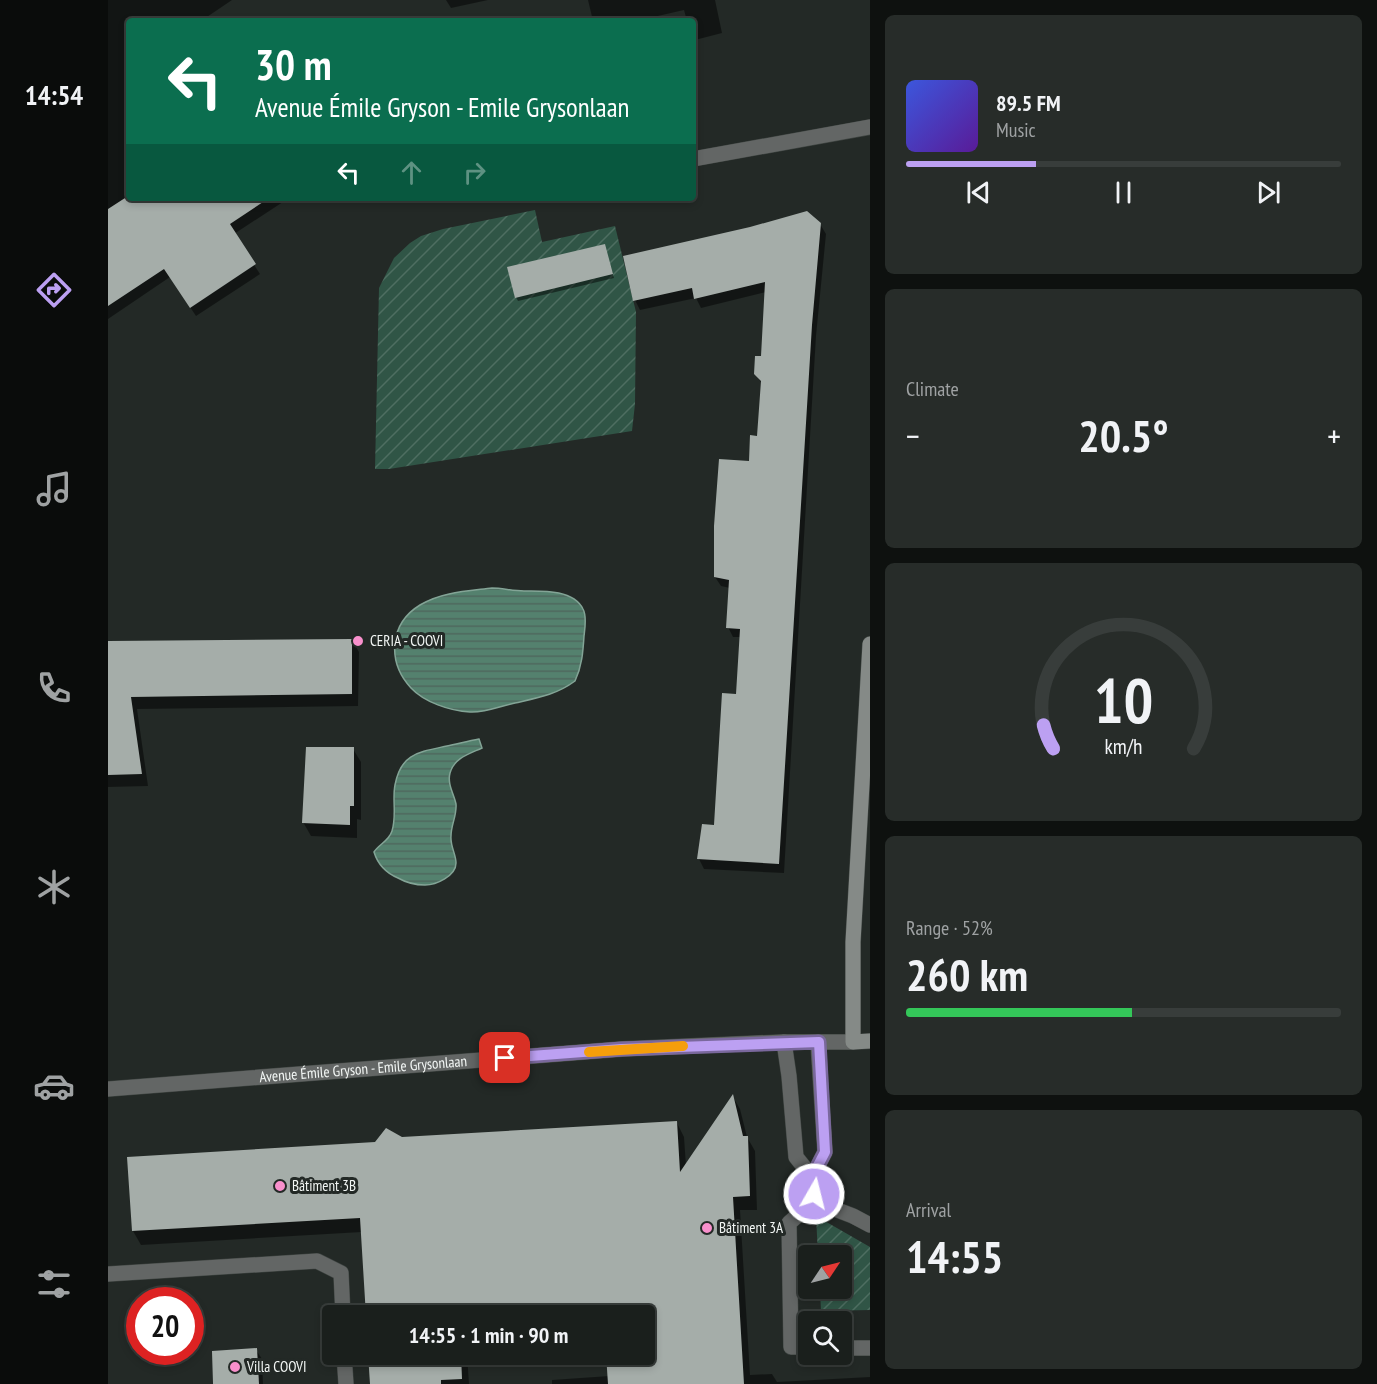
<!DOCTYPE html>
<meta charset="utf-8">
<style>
:root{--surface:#1a1f1c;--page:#272c29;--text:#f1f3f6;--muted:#9fa2a3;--line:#383d3b;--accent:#bca0f2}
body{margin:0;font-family:"PT Sans Narrow",sans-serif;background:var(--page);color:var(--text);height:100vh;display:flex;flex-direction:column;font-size:22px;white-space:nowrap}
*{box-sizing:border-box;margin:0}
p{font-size:20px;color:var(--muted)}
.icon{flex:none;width:33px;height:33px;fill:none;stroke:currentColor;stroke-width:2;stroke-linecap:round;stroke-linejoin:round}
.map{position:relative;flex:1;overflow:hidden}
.details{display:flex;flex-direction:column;gap:15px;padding:15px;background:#0e110f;width:507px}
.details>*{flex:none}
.guide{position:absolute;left:18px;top:18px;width:570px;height:183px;border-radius:6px;box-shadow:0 3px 9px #0003,0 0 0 2px var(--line);background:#0b6e4f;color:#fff;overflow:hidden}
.needle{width:39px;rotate:55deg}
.controls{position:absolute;left:690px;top:1245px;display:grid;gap:12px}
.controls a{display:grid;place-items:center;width:54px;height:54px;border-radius:6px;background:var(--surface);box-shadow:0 3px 9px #0003,0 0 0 2px var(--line);font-size:30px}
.speed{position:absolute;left:18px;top:1287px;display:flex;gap:12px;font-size:30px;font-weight:700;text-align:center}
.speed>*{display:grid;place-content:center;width:78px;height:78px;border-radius:50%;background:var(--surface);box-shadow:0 3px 9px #0003,0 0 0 2px var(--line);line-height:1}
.speed .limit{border:9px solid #d22;background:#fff;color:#111}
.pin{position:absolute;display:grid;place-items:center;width:51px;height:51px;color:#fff;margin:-26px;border-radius:12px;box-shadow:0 3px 9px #0006}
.me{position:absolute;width:66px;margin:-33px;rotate:8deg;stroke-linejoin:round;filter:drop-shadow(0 0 4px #0008)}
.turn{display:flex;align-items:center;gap:21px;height:126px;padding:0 30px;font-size:27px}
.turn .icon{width:78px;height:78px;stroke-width:2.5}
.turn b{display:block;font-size:42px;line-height:51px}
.lanes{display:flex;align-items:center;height:57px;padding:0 30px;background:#0003;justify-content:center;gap:30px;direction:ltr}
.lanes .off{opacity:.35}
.big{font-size:45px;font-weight:600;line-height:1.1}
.details .widget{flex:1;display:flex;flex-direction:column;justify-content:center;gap:9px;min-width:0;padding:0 21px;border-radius:9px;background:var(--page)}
.details .dial{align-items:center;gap:0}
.dial svg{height:156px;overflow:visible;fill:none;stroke:var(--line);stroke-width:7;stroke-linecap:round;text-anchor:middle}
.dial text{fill:var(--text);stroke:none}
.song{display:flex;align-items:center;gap:18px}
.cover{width:72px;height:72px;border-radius:9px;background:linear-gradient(135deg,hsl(230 70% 55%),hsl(270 70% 35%))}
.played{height:6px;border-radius:3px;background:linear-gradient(90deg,var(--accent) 30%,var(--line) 30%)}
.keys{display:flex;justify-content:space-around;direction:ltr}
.heat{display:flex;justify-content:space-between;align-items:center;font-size:33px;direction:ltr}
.charge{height:9px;border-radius:4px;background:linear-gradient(90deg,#34c759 52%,var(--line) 0)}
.trip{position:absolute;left:214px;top:1305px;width:333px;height:60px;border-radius:6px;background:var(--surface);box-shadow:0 3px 9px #0003,0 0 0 2px var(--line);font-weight:600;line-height:60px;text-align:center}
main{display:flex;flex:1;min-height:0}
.menu{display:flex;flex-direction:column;width:108px;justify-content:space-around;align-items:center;background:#0a0c0b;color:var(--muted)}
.menu .icon{width:42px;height:42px}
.menu .active{color:var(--accent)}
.menu b{font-size:27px;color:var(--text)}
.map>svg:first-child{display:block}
.garden{fill:url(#garden-furrows)}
.water{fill:url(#water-rules);stroke:#83a496;stroke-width:1.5}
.shadow{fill:#0007}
.building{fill:#a5ada9}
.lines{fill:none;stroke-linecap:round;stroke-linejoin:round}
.lane-casing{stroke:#404643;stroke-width:16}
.street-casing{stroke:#404643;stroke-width:16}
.secondary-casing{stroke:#404643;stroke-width:16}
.lane{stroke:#636665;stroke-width:15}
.street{stroke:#636665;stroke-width:15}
.secondary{stroke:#858a87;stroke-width:15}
.route-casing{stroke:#7a689d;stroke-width:15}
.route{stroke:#bca0f2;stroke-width:10}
.slow{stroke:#f59e0b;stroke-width:10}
.poi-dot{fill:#f890cc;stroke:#232926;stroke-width:2}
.labels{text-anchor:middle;stroke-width:6;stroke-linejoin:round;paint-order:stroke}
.poi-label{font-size:15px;fill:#f2f6f4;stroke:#232926;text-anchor:start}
.street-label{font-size:15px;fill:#f2f6f4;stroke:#232926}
</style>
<main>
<nav class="menu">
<b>14:54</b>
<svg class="icon active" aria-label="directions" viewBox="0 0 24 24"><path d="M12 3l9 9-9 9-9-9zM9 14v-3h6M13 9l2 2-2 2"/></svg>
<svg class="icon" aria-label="music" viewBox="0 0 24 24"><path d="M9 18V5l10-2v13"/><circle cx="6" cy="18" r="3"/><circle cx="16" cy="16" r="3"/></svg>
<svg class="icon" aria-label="phone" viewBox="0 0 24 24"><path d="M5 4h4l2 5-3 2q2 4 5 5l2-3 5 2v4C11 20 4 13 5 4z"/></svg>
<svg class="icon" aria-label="climate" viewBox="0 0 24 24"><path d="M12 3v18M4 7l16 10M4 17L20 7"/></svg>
<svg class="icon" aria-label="car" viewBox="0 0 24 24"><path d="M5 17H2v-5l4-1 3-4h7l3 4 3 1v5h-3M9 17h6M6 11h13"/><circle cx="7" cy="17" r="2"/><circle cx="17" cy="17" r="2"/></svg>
<svg class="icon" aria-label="filters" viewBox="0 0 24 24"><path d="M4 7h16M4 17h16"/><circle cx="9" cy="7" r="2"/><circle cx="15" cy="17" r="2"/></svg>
</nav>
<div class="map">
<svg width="762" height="1384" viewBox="0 0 762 1384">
<defs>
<pattern id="garden-furrows" width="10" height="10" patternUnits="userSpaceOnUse" patternTransform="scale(1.5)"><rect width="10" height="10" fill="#305546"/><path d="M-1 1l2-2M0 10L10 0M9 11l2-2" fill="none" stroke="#4e6e61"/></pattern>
<pattern id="water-rules" width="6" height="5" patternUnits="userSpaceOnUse" patternTransform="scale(1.5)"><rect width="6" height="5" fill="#54816e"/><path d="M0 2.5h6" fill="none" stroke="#4f685d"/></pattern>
</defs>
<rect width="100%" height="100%" fill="#232926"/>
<g class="garden">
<polygon points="427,210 434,242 507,226 528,312 527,404 524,431 281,469 267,469 271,288 286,258 302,243 313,236 335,229"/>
<polygon points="708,1216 762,1247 762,1310 713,1311 712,1289 734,1288 734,1256 710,1255"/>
</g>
<g class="water">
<path d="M 384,588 C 394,588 405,591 416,591 C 433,591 465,589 475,609 C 479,616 477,628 476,636 C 475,652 474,666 467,681 C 448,695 429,698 407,703 C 393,706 376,713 362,712 C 342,711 316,702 303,688 C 279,662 281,624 312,605 C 333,592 360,591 384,588 Z"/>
<path d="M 371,739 L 374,748 C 361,754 346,758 342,773 C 339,784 346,794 348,804 C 349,815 343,825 343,836 C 342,846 348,854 348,863 C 348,876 328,885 317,885 C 308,885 297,882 290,878 C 278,873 270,865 266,852 C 271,844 281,841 284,831 C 289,815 284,800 287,785 C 293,753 311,752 339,746 C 349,744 360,741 371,739 Z"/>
</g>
<g class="shadow">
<polygon points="0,0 124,0 93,21 21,21 21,69 17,71 21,76 21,198 181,198 126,234 152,274 88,316 62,277 0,319"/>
<polygon points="338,0 380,0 343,8"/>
<polygon points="480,0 607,0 614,33 587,40 585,21 579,21 576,10 528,21 485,21"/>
<polygon points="712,224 718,234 708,336 676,873 596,869 591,859 607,827 629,695 633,637 625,637 620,627 622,588 613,586 607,577 651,437 654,384 648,374 654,358 658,292 593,308 588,298 532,310 527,300"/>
<polygon points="496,245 506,278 410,301 408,297"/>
<polygon points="244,640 251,652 250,706 29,709 40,786 0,787 0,643"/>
<polygon points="245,749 253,762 253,820 249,819 249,838 203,836 195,822"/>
<polygon points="625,1097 632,1109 639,1137 647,1151 649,1210 632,1210 642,1375 664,1374 669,1382 762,1377 762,1384 444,1384 444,1380 501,1376 537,1354 537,1316 254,1232 33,1245 25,1231 267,1144 294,1138 569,1123 576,1137 578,1166"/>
<polygon points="148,1350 154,1359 155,1384 107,1384"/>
<polygon points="262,1354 359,1354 361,1384 263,1384"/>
</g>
<g class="building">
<polygon points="17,198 161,198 122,224 148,264 82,308 56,269 0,306 0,209"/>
<polygon points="699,211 713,223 704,325 671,864 589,859 594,824 606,825 614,693 628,694 632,629 618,628 621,580 606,577 606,526 611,459 641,461 642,435 649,436 653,381 646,374 647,356 653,356 657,282 586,299 584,288 525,301 515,256 642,227"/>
<polygon points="497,244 505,274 407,298 399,267"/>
<polygon points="244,639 244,694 23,697 34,774 0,775 0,641"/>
<polygon points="198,747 246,747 246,806 242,806 242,825 194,823"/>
<polygon points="625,1094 635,1136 640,1136 642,1196 625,1197 636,1384 500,1384 498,1354 537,1354 537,1316 258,1316 252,1218 24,1231 19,1157 267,1142 278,1128 294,1137 569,1121 572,1172"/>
<polygon points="149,1348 151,1384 105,1384 104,1351"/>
<polygon points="260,1354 353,1354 354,1379 333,1380 333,1384 262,1384"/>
</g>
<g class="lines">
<defs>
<g id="lane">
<polyline points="676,1042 681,1076 688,1157 704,1177"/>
<polyline points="710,1042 717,1152 704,1177 706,1201 745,1216 762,1225"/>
<path id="s1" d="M 0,1089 L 514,1049 L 676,1042 L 745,1042"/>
<polyline points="0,1274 209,1261 233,1273 235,1316"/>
<polyline points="700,1347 683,1347 681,1223 706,1201"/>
<polyline points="734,1348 762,1348"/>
<polyline points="236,1354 238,1384"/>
</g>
<polyline id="street" points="585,159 762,127"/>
<polyline id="secondary" points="762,644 745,942 745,1042 762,1041"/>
</defs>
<use href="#lane" class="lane-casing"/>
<use href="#street" class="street-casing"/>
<use href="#secondary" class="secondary-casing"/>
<use href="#lane" class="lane"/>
<use href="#street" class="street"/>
<use href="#secondary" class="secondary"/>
</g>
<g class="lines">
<defs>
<polyline id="route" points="397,1058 514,1049 711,1042 717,1152 704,1177 706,1194"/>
</defs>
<use href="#route" class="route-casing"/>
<use href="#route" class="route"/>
<polyline class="slow" points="481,1052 575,1046"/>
</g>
<g class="poi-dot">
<circle cx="250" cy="641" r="6"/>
<circle cx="172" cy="1186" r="6"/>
<circle cx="599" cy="1228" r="6"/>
<circle cx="127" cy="1367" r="6"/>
</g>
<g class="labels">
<g class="poi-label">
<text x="262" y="646">CERIA - COOVI</text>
<text x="184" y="1191">Bâtiment 3B</text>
<text x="611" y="1233">Bâtiment 3A</text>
<text x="139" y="1372">Villa COOVI</text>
</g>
<g class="street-label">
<text dy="5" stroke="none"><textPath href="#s1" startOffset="256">Avenue Émile Gryson - Emile Grysonlaan</textPath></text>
</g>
</g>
</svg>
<div class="controls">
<a><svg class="needle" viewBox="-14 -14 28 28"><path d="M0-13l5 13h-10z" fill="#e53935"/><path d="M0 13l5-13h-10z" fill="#9fa2a3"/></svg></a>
<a><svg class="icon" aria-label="search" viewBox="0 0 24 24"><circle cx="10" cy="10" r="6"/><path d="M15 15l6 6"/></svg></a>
</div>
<div class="speed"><div class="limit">20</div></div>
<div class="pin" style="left:397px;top:1058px;background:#d93025"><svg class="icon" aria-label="arrive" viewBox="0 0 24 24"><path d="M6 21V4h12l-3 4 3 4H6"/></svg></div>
<svg class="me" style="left:706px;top:1194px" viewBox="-20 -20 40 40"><circle r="17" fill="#bca0f2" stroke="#fff" stroke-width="3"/><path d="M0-11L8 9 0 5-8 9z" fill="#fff"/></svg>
<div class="trip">14:55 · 1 min · 90 m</div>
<div class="guide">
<div class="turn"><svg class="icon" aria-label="left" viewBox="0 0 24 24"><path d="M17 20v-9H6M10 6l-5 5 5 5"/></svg><div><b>30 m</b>Avenue Émile Gryson - Emile Grysonlaan</div></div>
<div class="lanes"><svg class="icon" aria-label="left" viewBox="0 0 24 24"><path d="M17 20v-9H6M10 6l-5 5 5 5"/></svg><svg class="icon off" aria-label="ahead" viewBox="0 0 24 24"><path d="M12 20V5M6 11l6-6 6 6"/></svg><svg class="icon off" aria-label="right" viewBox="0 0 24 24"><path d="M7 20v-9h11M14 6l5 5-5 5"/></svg></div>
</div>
</div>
<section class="details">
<div class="widget">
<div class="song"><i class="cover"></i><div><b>89.5 FM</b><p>Music</p></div></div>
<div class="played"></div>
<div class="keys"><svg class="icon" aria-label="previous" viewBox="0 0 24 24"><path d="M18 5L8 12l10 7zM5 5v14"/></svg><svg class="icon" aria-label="pause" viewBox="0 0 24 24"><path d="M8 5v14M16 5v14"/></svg><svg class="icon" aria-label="next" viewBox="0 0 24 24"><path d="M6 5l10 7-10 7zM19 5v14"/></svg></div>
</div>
<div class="widget"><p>Climate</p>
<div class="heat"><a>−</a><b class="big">20.5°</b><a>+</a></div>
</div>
<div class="widget dial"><svg viewBox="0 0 100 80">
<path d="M14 69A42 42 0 1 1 86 69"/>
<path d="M14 69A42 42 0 0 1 9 57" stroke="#bca0f2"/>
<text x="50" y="56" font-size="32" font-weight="700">10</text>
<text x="50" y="72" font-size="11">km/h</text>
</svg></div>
<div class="widget"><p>Range · 52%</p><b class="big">260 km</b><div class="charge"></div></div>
<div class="widget"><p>Arrival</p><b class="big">14:55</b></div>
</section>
</main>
